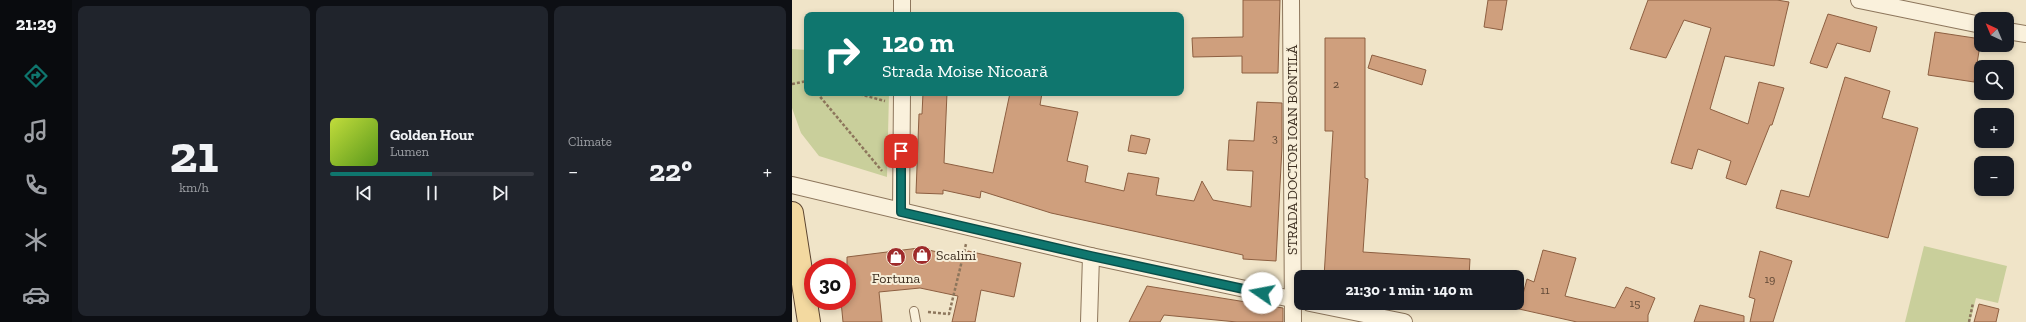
<!DOCTYPE html>
<meta charset="utf-8">
<style>
:root{--surface:#171b24;--page:#20242c;--text:#f1f3f6;--muted:#9ea1a6;--line:#363941;--accent:#0f766e}
body{margin:0;font-family:"Zilla Slab",serif;background:var(--page);color:var(--text);height:100vh;display:flex;flex-direction:column;font-size:15px;white-space:nowrap}
*{box-sizing:border-box;margin:0}
p{font-size:13px;color:var(--muted)}
.icon{flex:none;width:22px;height:22px;fill:none;stroke:currentColor;stroke-width:2;stroke-linecap:round;stroke-linejoin:round}
.map{position:relative;flex:1;overflow:hidden}
.details{display:flex;flex-direction:column;gap:6px;padding:6px;background:#0d0f14;width:720px}
.details>*{flex:none}
.hud{position:absolute;left:12px;top:12px;width:380px;height:84px;border-radius:8px;box-shadow:0 2px 6px #0003;background:#0f766e;color:#fff;overflow:hidden}
.needle{width:26px;rotate:316deg}
.fabs{position:absolute;left:1182px;top:12px;display:grid;gap:8px}
.fabs a{display:grid;place-items:center;width:40px;height:40px;border-radius:8px;background:var(--surface);box-shadow:0 2px 6px #0003;font-size:20px}
.speed{position:absolute;left:12px;top:258px;display:flex;gap:8px;font-size:20px;font-weight:700;text-align:center}
.speed>*{display:grid;place-content:center;width:52px;height:52px;border-radius:50%;background:var(--surface);box-shadow:0 2px 6px #0003;line-height:1}
.speed .limit{border:6px solid #d22;background:#fff;color:#111}
.pin{position:absolute;display:grid;place-items:center;width:34px;height:34px;color:#fff;margin:-17px;border-radius:8px;box-shadow:0 2px 6px #0006}
.me{position:absolute;width:44px;margin:-22px;rotate:282deg;stroke-linejoin:round;filter:drop-shadow(0 0 3px #0008)}
.turn{display:flex;align-items:center;gap:14px;height:84px;padding:0 12px;font-size:18px}
.turn .icon{width:52px;height:52px;stroke-width:2.5}
.turn b{display:block;font-size:28px;line-height:34px}
.big{font-size:30px;font-weight:700;line-height:1.1}
.details .widget{flex:1;display:flex;flex-direction:column;justify-content:center;gap:6px;min-width:0;padding:0 14px;border-radius:8px;background:var(--page)}
.details .dial{align-items:center;gap:0}
.dial b{font-size:52px;line-height:1}
.song{display:flex;align-items:center;gap:12px}
.cover{width:48px;height:48px;border-radius:6px;background:linear-gradient(135deg,hsl(70 70% 55%),hsl(90 70% 35%))}
.played{height:4px;border-radius:2px;background:linear-gradient(90deg,var(--accent) 50%,var(--line) 50%)}
.keys{display:flex;justify-content:space-around;direction:ltr}
.heat{display:flex;justify-content:space-between;align-items:center;font-size:22px;direction:ltr}
.details .tiles{flex:1;display:grid;gap:6px;grid-template-columns:repeat(3,1fr)}
.trip{position:absolute;left:502px;top:270px;width:230px;height:40px;border-radius:8px;background:var(--surface);box-shadow:0 2px 6px #0003;font-weight:700;line-height:40px;text-align:center}
main{display:flex;flex:1;min-height:0}
.dock{display:flex;flex-direction:column;width:72px;justify-content:space-around;align-items:center;background:#090b0e;color:var(--muted)}
.dock .icon{width:28px;height:28px}
.dock .on{color:var(--accent)}
.dock b{font-size:18px;color:var(--text)}
.map>svg:first-child{display:block}
.green{fill:#c9cf9b}
.building{fill:#cf9f7d;stroke:#8d5f41}
.lines{fill:none;stroke-linecap:round;stroke-linejoin:round}
.service-casing{stroke:#8d765c;stroke-width:10}
.minor-casing{stroke:#8d765c;stroke-width:18}
.primary-casing{stroke:#5b4430;stroke-width:24}
.path{stroke:#8d765c;stroke-width:2.5;stroke-dasharray:3 2;stroke-linecap:butt}
.service{stroke:#faf1dc;stroke-width:8}
.minor{stroke:#faf1dc;stroke-width:16}
.primary{stroke:#f3d9a0;stroke-width:22}
.route-casing{stroke:#0a4d48;stroke-width:10}
.route{stroke:#0f766e;stroke-width:7}
.labels{text-anchor:middle;stroke-width:4;stroke-linejoin:round;paint-order:stroke}
.number-label{font-size:12px;fill:#624a37}
.street-label{font-size:14px;fill:#3d2e20;stroke:#f7eed8}
.poi-label{font-size:14px;fill:#3d2e20;stroke:#f7eed8;text-anchor:start}
</style>
<main>
<nav class="dock">
<b>21:29</b>
<svg class="icon on" aria-label="directions" viewBox="0 0 24 24"><path d="M12 3l9 9-9 9-9-9zM9 14v-3h6M13 9l2 2-2 2"/></svg>
<svg class="icon" aria-label="music" viewBox="0 0 24 24"><path d="M9 18V5l10-2v13"/><circle cx="6" cy="18" r="3"/><circle cx="16" cy="16" r="3"/></svg>
<svg class="icon" aria-label="phone" viewBox="0 0 24 24"><path d="M5 4h4l2 5-3 2q2 4 5 5l2-3 5 2v4C11 20 4 13 5 4z"/></svg>
<svg class="icon" aria-label="climate" viewBox="0 0 24 24"><path d="M12 3v18M4 7l16 10M4 17L20 7"/></svg>
<svg class="icon" aria-label="car" viewBox="0 0 24 24"><path d="M5 17H2v-5l4-1 3-4h7l3 4 3 1v5h-3M9 17h6M6 11h13"/><circle cx="7" cy="17" r="2"/><circle cx="17" cy="17" r="2"/></svg>
</nav>
<section class="details">
<div class="tiles">
<div class="widget dial"><b>21</b><p>km/h</p></div>
<div class="widget">
<div class="song"><i class="cover"></i><div><b>Golden Hour</b><p>Lumen</p></div></div>
<div class="played"></div>
<div class="keys"><svg class="icon" aria-label="previous" viewBox="0 0 24 24"><path d="M18 5L8 12l10 7zM5 5v14"/></svg><svg class="icon" aria-label="pause" viewBox="0 0 24 24"><path d="M8 5v14M16 5v14"/></svg><svg class="icon" aria-label="next" viewBox="0 0 24 24"><path d="M6 5l10 7-10 7zM19 5v14"/></svg></div>
</div>
<div class="widget"><p>Climate</p>
<div class="heat"><a>−</a><b class="big">22°</b><a>+</a></div>
</div>
</div>
</section>
<div class="map">
<svg width="1234" height="322" viewBox="0 0 1234 322">
<rect width="100%" height="100%" fill="#f0e4c8"/>
<g class="green">
<polygon points="0,49 15,50 15,93 97,93 95,177 27,156 9,133 0,108"/>
<polygon points="1132,246 1215,266 1206,303 1184,298 1178,322 1113,322"/>
</g>
<g class="building">
<polygon points="451,0 488,0 486,73 450,73 450,56 401,57 400,38 451,37"/>
<polygon points="696,0 715,0 710,30 692,27"/>
<polygon points="856,0 985,0 997,2 982,66 933,56 918,109 956,124 967,82 992,88 980,125 978,125 954,185 934,178 939,161 906,149 900,169 879,163 919,28 892,20 874,58 838,49"/>
<polygon points="1036,14 1085,27 1078,52 1045,43 1035,68 1018,63"/>
<polygon points="1143,32 1189,39 1182,82 1136,75"/>
<polygon points="533,38 573,38 573,178 576,179 571,252 678,259 677,277 532,277 541,131 533,131"/>
<polygon points="580,55 634,70 630,85 576,68"/>
<polygon points="1053,77 1098,91 1090,118 1126,128 1096,238 984,208 989,190 1017,197"/>
<polygon points="131,93 155,93 152,163 201,173 218,93 250,93 248,105 286,112 275,161 296,166 293,182 332,191 336,173 367,178 364,195 402,201 410,181 421,200 459,207 461,171 435,170 437,140 462,141 465,102 490,103 490,147 484,261 451,259 451,255 259,213 189,191 188,198 151,190 151,194 124,193 127,114 130,114"/>
<polygon points="339,135 358,139 354,154 336,151"/>
<polygon points="127,248 174,258 176,251 229,263 222,297 189,290 183,322 160,322 166,296 128,288 87,292 90,322 51,322 49,301 55,301 55,257"/>
<polygon points="751,250 784,258 773,296 823,308 834,287 863,298 856,315 856,322 785,322 727,309 735,279 742,282"/>
<polygon points="968,251 1000,261 981,322 958,322 963,299 957,297"/>
<polygon points="355,286 491,308 491,322 445,322 372,315 368,322 337,322"/>
<polygon points="1187,304 1207,309 1204,322 1182,322"/>
<polygon points="908,305 952,316 952,322 902,322"/>
</g>
<g class="lines">
<defs>
<polyline id="service" points="122,311 124,322"/>
<g id="minor">
<polyline points="499,0 501,322"/>
<polyline points="1067,0 1189,25"/>
<polyline points="110,15 110,0"/>
<polyline points="1215,31 1234,34"/>
<polyline points="0,185 299,256 509,301"/>
<polyline points="109,211 110,93"/>
<polyline points="518,303 612,322"/>
<polyline points="297,322 299,256"/>
</g>
<polyline id="primary" points="0,213 17,322"/>
</defs>
<use href="#service" class="service-casing"/>
<use href="#minor" class="minor-casing"/>
<use href="#primary" class="primary-casing"/>
<g class="path">
<polyline points="0,84 15,81"/>
<polyline points="25,93 90,171"/>
<polyline points="63,93 93,101"/>
<polyline points="136,312 157,314 174,244"/>
<polyline points="1177,322 1181,303"/>
</g>
<use href="#service" class="service"/>
<use href="#minor" class="minor"/>
<use href="#primary" class="primary"/>
</g>
<g class="lines">
<defs>
<polyline id="route" points="109,151 109,212 299,256 470,293"/>
</defs>
<use href="#route" class="route-casing"/>
<use href="#route" class="route"/>
</g>
<defs>
<symbol id="shop-disc" viewBox="-11 -11 22 22"><circle r="9.5" fill="#9e2a2b" stroke="#f7eed8"/><path d="M-5-2.5h2.3a2.7 3.5 0 0 1 5.4 0H5L5.5 6h-11ZM-1.5-2.5h3a1.5 2.3 0 0 0-3 0Z" fill="#fff"/></symbol>
</defs>
<g fill-rule="evenodd">
<use href="#shop-disc" x="119" y="244" width="22" height="22"/>
<use href="#shop-disc" x="93" y="246" width="22" height="22"/>
</g>
<g class="labels">
<g class="number-label">
<text x="544" y="88">2</text>
<text x="483" y="142">3</text>
<text x="978" y="283">19</text>
<text x="753" y="294">11</text>
<text x="843" y="307">15</text>
</g>
<g class="street-label">
<text transform="translate(500 150) rotate(-90)" y="5">STRADA DOCTOR IOAN BONTILĂ</text>
</g>
<g class="poi-label">
<text x="144" y="260">Scalini</text>
<text x="104" y="283" text-anchor="middle">Fortuna</text>
</g>
</g>
</svg>
<div class="fabs">
<a><svg class="needle" viewBox="-14 -14 28 28"><path d="M0-13l5 13h-10z" fill="#e53935"/><path d="M0 13l5-13h-10z" fill="#9ea1a6"/></svg></a>
<a><svg class="icon" aria-label="search" viewBox="0 0 24 24"><circle cx="10" cy="10" r="6"/><path d="M15 15l6 6"/></svg></a>
<a>+</a>
<a>−</a>
</div>
<div class="speed"><div class="limit">30</div></div>
<div class="pin" style="left:109px;top:151px;background:#d93025"><svg class="icon" aria-label="arrive" viewBox="0 0 24 24"><path d="M6 21V4h12l-3 4 3 4H6"/></svg></div>
<svg class="me" style="left:470px;top:293px" viewBox="-20 -20 40 40"><circle r="19" fill="#fff"/><path d="M0-13L10 11 0 6-10 11z" fill="#0f766e"/></svg>
<div class="trip">21:30 · 1 min · 140 m</div>
<div class="hud">
<div class="turn"><svg class="icon" aria-label="right" viewBox="0 0 24 24"><path d="M7 20v-9h11M14 6l5 5-5 5"/></svg><div><b>120 m</b>Strada Moise Nicoară</div></div>
</div>
</div>
</main>
